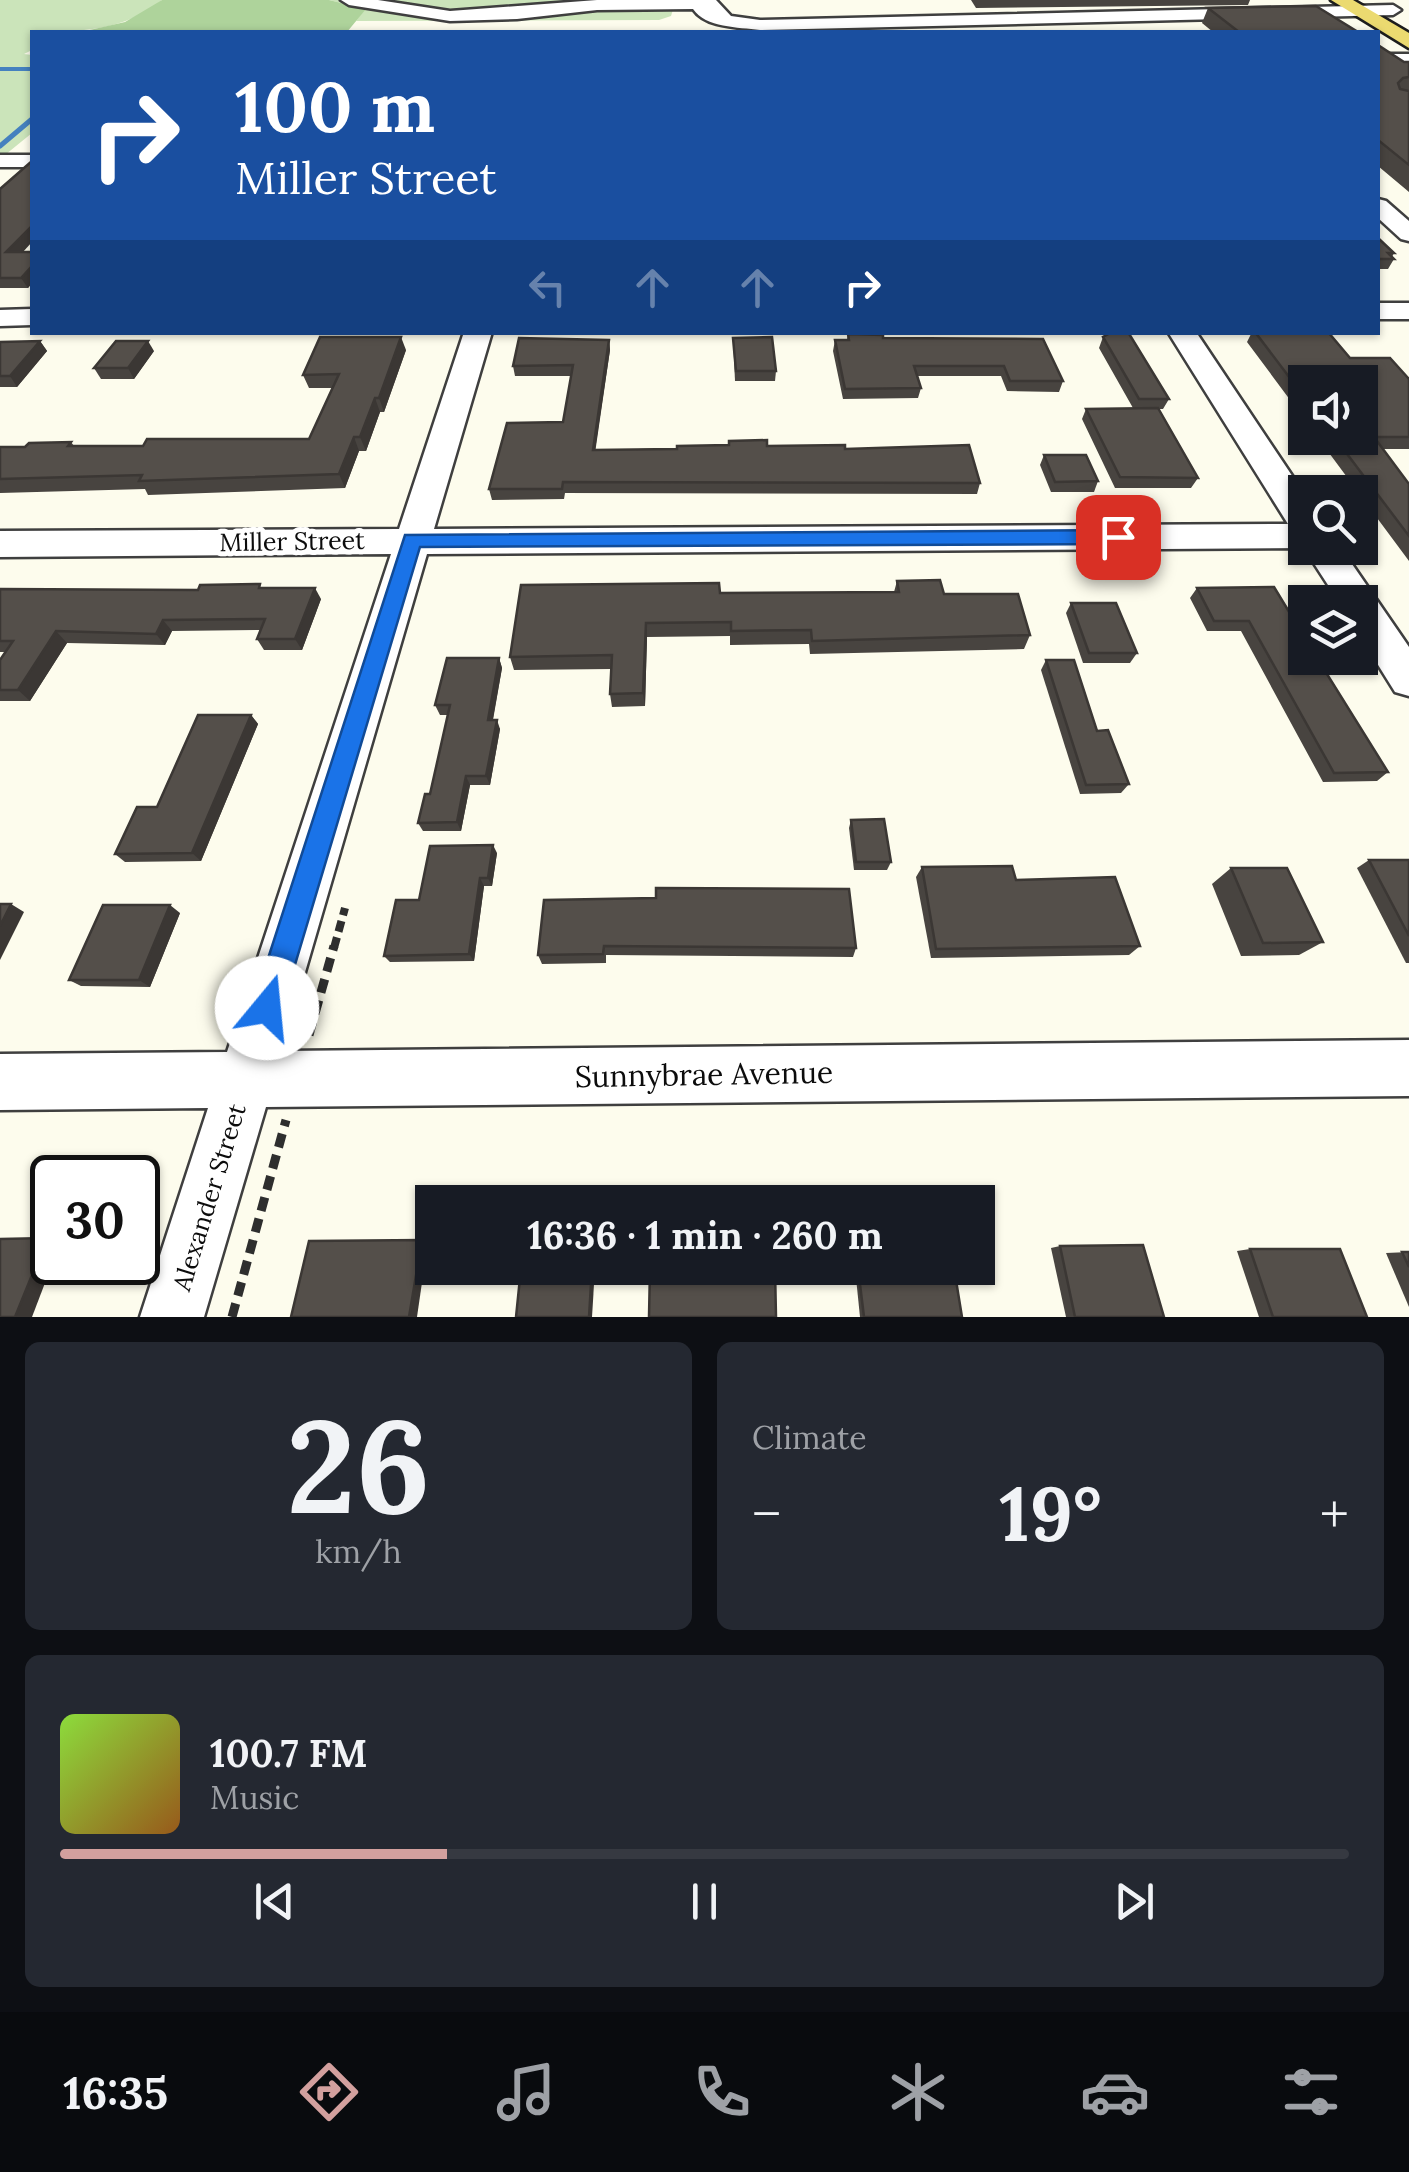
<!DOCTYPE html>
<meta charset="utf-8">
<style>
:root{--surface:#171b24;--page:#242831;--text:#f1f3f6;--muted:#9ea1a6;--line:#363941;--accent:#d3a09e}
body{margin:0;font-family:Lora,serif;background:var(--page);color:var(--text);height:100vh;display:flex;flex-direction:column;font-size:38px;white-space:nowrap}
*{box-sizing:border-box;margin:0}
p{font-size:32px;color:var(--muted)}
.icon{flex:none;width:55px;height:55px;fill:none;stroke:currentColor;stroke-width:2;stroke-linecap:round;stroke-linejoin:round}
.map{position:relative;height:1317px;overflow:hidden}
.side{display:flex;flex-direction:column;gap:25px;padding:25px;background:#0d0f14;flex:1}
.side>*{flex:none}
.banner{position:absolute;left:30px;top:30px;width:1350px;height:305px;border-radius:0px;box-shadow:0 2px 8px #0004;background:#1a4fa0;color:#fff;overflow:hidden}
.controls{position:absolute;left:1288px;top:365px;display:grid;gap:20px}
.controls a{display:grid;place-items:center;width:90px;height:90px;border-radius:0px;background:var(--surface);box-shadow:0 2px 8px #0004;font-size:50px}
.speed{position:absolute;left:30px;top:1155px;display:flex;gap:20px;font-size:50px;font-weight:700;text-align:center}
.speed>*{display:grid;place-content:center;width:130px;height:130px;border-radius:50%;background:var(--surface);box-shadow:0 2px 8px #0004;line-height:1}
.speed .limit{border:5px solid #111;border-radius:15px;background:#fff;color:#111}
.pin{position:absolute;display:grid;place-items:center;width:85px;height:85px;color:#fff;margin:-42px;border-radius:20px;box-shadow:0 5px 15px #0006}
.me{position:absolute;width:110px;margin:-55px;rotate:17deg;stroke-linejoin:round;filter:drop-shadow(0 0 8px #0008)}
.turn{display:flex;align-items:center;gap:35px;height:210px;padding:0 40px;font-size:45px}
.turn .icon{width:130px;height:130px;stroke-width:2.5}
.turn b{display:block;font-size:70px;line-height:85px}
.lanes{display:flex;align-items:center;height:95px;padding:0 40px;background:#0003;justify-content:center;gap:50px;direction:ltr}
.lanes .off{opacity:.35}
.big{font-size:75px;font-weight:800;line-height:1.1}
.side .widget{flex:1;display:flex;flex-direction:column;justify-content:center;gap:15px;min-width:0;padding:0 35px;border-radius:15px;background:var(--page)}
.side .dial{align-items:center;gap:0}
.dial b{font-size:130px;line-height:1}
.song{display:flex;align-items:center;gap:30px}
.cover{width:120px;height:120px;border-radius:15px;background:linear-gradient(135deg,hsl(90 70% 55%),hsl(30 70% 35%))}
.played{height:10px;border-radius:5px;background:linear-gradient(90deg,var(--accent) 30%,var(--line) 30%)}
.keys{display:flex;justify-content:space-around;direction:ltr}
.heat{display:flex;justify-content:space-between;align-items:center;font-size:55px;direction:ltr}
.side .tiles{flex:1;display:grid;gap:25px;grid-template-columns:1fr 1fr}
.widget:last-child{grid-column:span 2}
.trip{position:absolute;left:415px;top:1185px;width:580px;height:100px;border-radius:0px;background:var(--surface);box-shadow:0 2px 8px #0004;font-weight:800;line-height:100px;text-align:center}
.menu{display:flex;height:160px;justify-content:space-around;align-items:center;background:#090b0e;color:var(--muted)}
.menu .icon{width:70px;height:70px}
.menu .selected{color:var(--accent)}
.menu b{font-size:45px;color:var(--text)}
.map>svg:first-child{display:block}
.green{fill:#cbe4ba}
.forest{fill:#aed39b}
.lines{fill:none;stroke-linecap:round;stroke-linejoin:round}
.stream-far1{stroke:#4581bf;stroke-width:4}
.stream{stroke:#4581bf;stroke-width:5}
.minor-casing{stroke:#3f3f3f;stroke-width:5}
.major-casing{stroke:#1d1d1d;stroke-width:5}
.path-far1{stroke:#2e2e2e;stroke-width:8;stroke-dasharray:11 6;stroke-linecap:butt}
.path{stroke:#2e2e2e;stroke-width:9;stroke-dasharray:14 8;stroke-linecap:butt}
.minor{fill:#fff;fill-rule:evenodd}
.major{fill:#ebda70;fill-rule:evenodd}
.wall{fill:#484440}
.shaded-wall{fill:#3b3734}
.building{fill:#544f4a;stroke:#3b3734;stroke-width:2.5}
.route{fill:#1a73e8;stroke:#114b97;stroke-width:2.5}
.labels{text-anchor:middle;stroke-width:10;stroke-linejoin:round;paint-order:stroke}
.street-label{font-size:25px;fill:#0c0c0c;stroke:#fff}
.near-street-label{font-size:30px;fill:#0c0c0c;stroke:#fff}
</style>
<div class="map">
<svg width="1409" height="1317" viewBox="0 0 1409 1317">
<rect width="100%" height="100%" fill="#fdfced"/>
<g class="green">
<path d="M 0,0 L 162,0 C 125,31 79,32 32,32 L 32,50 L 24,54 L 32,55 L 32,133 L 0,159 Z"/>
<polygon points="329,0 676,0 671,16 659,20 356,21 365,9"/>
</g>
<polygon class="forest" points="162,0 329,0 366,9 347,32 81,32 125,22"/>
<g class="lines">
<polyline class="stream-far1" points="0,69 32,69"/>
<polyline class="stream" points="0,146 32,119"/>
<defs>
<g id="minor">
<path d="M 341,0 L 378,0 L 450,11 L 597,0 L 716,0 L 731,16 L 760,20 L 1393,5 L 1401,10 L 1393,15 L 760,30 C 738,27 706,28 693,9 L 597,10 L 517,19 L 450,21 L 349,5 Z"/>
<rect x="1378" y="54" width="31" height="10"/>
<rect x="0" y="155" width="32" height="12"/>
<polygon points="1378,199 1386,201 1409,221 1409,241 1401,239 1378,218"/>
<rect x="1378" y="303" width="31" height="16"/>
<polygon points="32,309 32,325 0,326 0,310"/>
<polygon points="464,332 492,332 434,529 1288,524 1168,332 1196,332 1305,495 1305,548 1341,548 1409,647 1409,696 1395,692 1360,636 1360,602 1339,602 1304,548 427,554 282,1051 1409,1040 1409,1096 266,1107 204,1317 140,1317 208,1108 0,1110 0,1054 227,1052 391,554 0,557 0,531 399,529"/>
</g>
<polygon id="major" points="1331,0 1353,0 1409,33 1409,48"/>
</defs>
<use href="#minor" class="minor-casing"/>
<use href="#major" class="major-casing"/>
<polyline class="path-far1" points="334,948 345,908"/>
<g class="path">
<polyline points="309,1035 334,946"/>
<polyline points="232,1317 286,1120"/>
</g>
<use href="#minor" class="minor"/>
<use href="#major" class="major"/>
</g>
<g class="wall">
<polygon points="971,0 1250,0 1248,5 976,8"/>
<polygon points="1208,8 1358,32 1213,32 1202,23"/>
<polygon points="1378,45 1404,62 1409,62 1409,192 1378,166"/>
<polygon points="0,189 23,252 32,252 32,283 28,288 0,288"/>
<polygon points="1378,238 1394,253 1392,257 1394,259 1388,269 1378,269"/>
<polygon points="1252,332 1328,332 1350,358 1409,379 1409,449 1383,449 1409,484 1409,561 1360,495 1360,492 1358,492 1318,438 1360,438 1305,382 1305,420 1247,342"/>
<polygon points="848,334 883,338 1043,339 1063,381 1059,392 1007,391 1001,376 917,376 921,388 918,398 843,399 833,351 835,340 847,340"/>
<polygon points="1103,337 1169,399 1163,409 1159,409 1198,478 1191,488 1115,488 1082,419 1086,409 1133,408 1099,348"/>
<polygon points="733,338 776,371 775,381 735,381"/>
<polygon points="609,340 610,350 595,450 767,446 845,449 980,483 977,494 565,493 564,499 492,500 489,489 563,422 572,376 515,376 513,366"/>
<polygon points="40,341 47,351 17,387 0,387 0,342"/>
<polygon points="406,350 384,412 380,412 366,451 359,451 345,488 148,495 145,489 0,493 0,447 25,447 71,442 74,446 143,446 309,439 333,388 309,388 303,375"/>
<polygon points="154,351 134,379 101,379 94,368"/>
<polygon points="1044,455 1098,481 1094,492 1051,492 1040,465"/>
<polygon points="897,581 944,594 1030,635 1024,649 810,654 809,644 730,645 730,636 647,637 645,706 612,707 610,694 611,669 514,670 510,657 720,593 894,592"/>
<polygon points="1274,587 1388,772 1377,781 1323,782 1241,631 1207,631 1190,598 1197,588"/>
<polygon points="263,588 321,599 302,650 264,650 257,639 260,630 172,631 165,645 67,643 30,701 0,701 0,660 5,652 0,652 0,589 198,590"/>
<polygon points="1071,603 1137,653 1130,663 1083,663 1066,613"/>
<polygon points="499,658 502,668 493,720 500,729 490,785 470,785 461,831 423,831 418,823 430,794 448,715 440,715 435,705"/>
<polygon points="1046,660 1129,784 1121,793 1080,794 1041,670"/>
<polygon points="251,715 258,724 201,861 125,862 115,854 157,807"/>
<polygon points="851,820 891,862 887,870 854,870 849,828"/>
<polygon points="497,853 492,886 484,886 474,961 390,962 384,956 419,900"/>
<polygon points="1369,860 1409,860 1409,963 1406,963 1357,868"/>
<polygon points="922,867 1140,946 1129,955 931,958 916,877"/>
<polygon points="1231,868 1323,942 1299,955 1241,956 1212,884"/>
<polygon points="544,900 856,948 853,957 606,955 606,963 542,964 538,955"/>
<polygon points="180,913 150,987 81,986 69,980"/>
<polygon points="1060,1246 1164,1317 1066,1317 1051,1248"/>
<polygon points="1250,1249 1367,1317 1259,1317 1237,1251"/>
<polygon points="1409,1252 1409,1307 1386,1253"/>
<polygon points="855,1268 954,1268 962,1317 860,1317"/>
</g>
<g class="shaded-wall">
<polygon points="32,226 32,242 13,263 6,252"/>
<polygon points="32,266 32,283 28,288 21,278"/>
<polygon points="401,337 406,350 384,412 379,398"/>
<polygon points="609,340 610,350 594,460 593,450"/>
<polygon points="40,341 47,351 17,387 10,376"/>
<polygon points="148,341 154,351 134,379 128,368"/>
<polygon points="375,398 380,412 366,451 360,437"/>
<polygon points="354,437 359,451 345,488 339,474"/>
<polygon points="315,588 321,599 302,650 295,639"/>
<polygon points="163,620 172,631 165,645 156,634"/>
<polygon points="646,623 647,637 645,706 643,693"/>
<polygon points="56,631 67,643 30,701 18,690"/>
<polygon points="499,658 502,668 491,729 488,720"/>
<polygon points="251,715 258,724 201,861 192,853"/>
<polygon points="497,720 500,729 490,785 486,776"/>
<polygon points="466,776 470,785 461,831 457,822"/>
<polygon points="493,845 497,853 492,886 488,878"/>
<polygon points="480,878 484,886 474,961 469,954"/>
<polygon points="11,904 24,912 0,960 0,926"/>
<polygon points="170,905 180,913 150,987 139,980"/>
<polygon points="47,1238 52,1239 53,1262 32,1317 15,1317"/>
<polygon points="422,1240 428,1241 417,1317 409,1317"/>
<polygon points="592,1268 595,1268 592,1317 589,1317"/>
</g>
<g class="building">
<polygon points="1316,6 1358,32 1239,32 1208,8"/>
<polygon points="1378,45 1404,62 1409,62 1409,77 1403,78 1398,83 1400,89 1409,91 1409,165 1378,140"/>
<polygon points="32,161 32,226 6,252 32,252 32,266 21,278 0,278 0,189"/>
<polygon points="1378,238 1394,253 1388,253 1394,259 1378,259"/>
<polygon points="1112,332 1128,332 1169,399 1139,399 1103,337"/>
<polygon points="1255,332 1328,332 1350,358 1390,358 1409,379 1409,437 1374,437 1409,484 1409,536 1335,438 1360,438 1360,382 1305,382 1305,398"/>
<polygon points="848,334 883,335 883,338 1043,339 1063,381 1010,381 1004,366 914,366 921,388 845,389 835,340 849,340"/>
<polygon points="320,337 401,337 379,398 375,398 360,437 354,437 339,474 139,481 142,475 0,479 0,447 25,447 29,443 71,442 68,446 143,446 147,439 309,439 339,374 303,375"/>
<polygon points="772,337 776,371 736,371 733,338"/>
<polygon points="519,338 609,340 593,450 677,449 677,446 729,445 729,441 767,440 767,446 845,445 845,449 969,445 980,483 563,482 562,489 489,489 507,423 563,422 573,365 513,366"/>
<polygon points="40,341 10,376 0,376 0,342"/>
<polygon points="116,341 148,341 128,368 94,368"/>
<polygon points="1158,408 1198,478 1120,477 1086,409"/>
<polygon points="1044,455 1086,455 1098,481 1055,482"/>
<polygon points="940,580 944,594 1018,594 1030,635 812,641 811,630 731,631 731,622 646,623 643,693 610,694 612,655 510,657 521,585 719,583 720,593 899,592 897,581"/>
<polygon points="260,584 259,588 315,588 295,639 257,639 265,619 163,620 156,634 56,631 18,690 0,690 0,660 13,641 0,641 0,589 198,590 200,585"/>
<polygon points="1274,587 1305,638 1305,658 1317,658 1388,772 1334,773 1249,621 1214,621 1197,588"/>
<polygon points="1071,603 1116,603 1137,653 1089,653"/>
<polygon points="447,658 499,658 488,720 497,720 486,776 466,776 457,822 418,823 425,794 430,794 450,705 435,705"/>
<polygon points="1046,660 1074,660 1097,731 1108,730 1129,784 1086,785"/>
<polygon points="198,715 251,715 192,853 115,854 137,807 157,807"/>
<polygon points="884,819 891,862 856,862 851,820"/>
<polygon points="493,845 488,878 480,878 469,954 384,956 396,900 419,900 430,846"/>
<polygon points="1369,860 1409,860 1409,936"/>
<polygon points="1012,866 1016,880 1115,877 1140,946 936,949 922,867"/>
<polygon points="1231,868 1287,868 1323,942 1263,943"/>
<polygon points="656,888 849,889 856,948 604,946 603,954 538,955 544,900 656,898"/>
<polygon points="0,904 11,904 0,926"/>
<polygon points="103,905 170,905 139,980 69,980"/>
<polygon points="47,1238 15,1317 0,1317 0,1239"/>
<polygon points="422,1240 409,1317 291,1317 309,1241"/>
<polygon points="1143,1245 1164,1317 1075,1317 1060,1246"/>
<polygon points="1250,1249 1340,1249 1367,1317 1273,1317"/>
<polygon points="1402,1252 1409,1252 1409,1267"/>
<polygon points="521,1268 592,1268 589,1317 516,1317"/>
<polygon points="650,1268 775,1268 776,1317 649,1317"/>
<polygon points="858,1268 954,1268 962,1317 864,1317"/>
</g>
<polygon class="route" points="1118,530 1128,537 1118,544 420,547 282,1008 278,1018 267,1023 257,1018 252,1008 405,535"/>
<g class="labels">
<g class="street-label">
<text transform="translate(292 541) rotate(-1)" y="9">Miller Street</text>
<text transform="translate(209 1197) rotate(-73)" y="9">Alexander Street</text>
</g>
<g class="near-street-label">
<text transform="translate(704 1075) rotate(-1)" y="10">Sunnybrae Avenue</text>
</g>
</g>
</svg>
<div class="controls">
<a><svg class="icon" aria-label="sound" viewBox="0 0 24 24"><path d="M4 9h4l5-4v14l-5-4H4zM17 9q2 3 0 6"/></svg></a>
<a><svg class="icon" aria-label="search" viewBox="0 0 24 24"><circle cx="10" cy="10" r="6"/><path d="M15 15l6 6"/></svg></a>
<a><svg class="icon" aria-label="layers" viewBox="0 0 24 24"><path d="M12 4l9 5-9 5-9-5zM3 14l9 5 9-5"/></svg></a>
</div>
<div class="speed"><div class="limit">30</div></div>
<div class="pin" style="left:1118px;top:537px;background:#d93025"><svg class="icon" aria-label="arrive" viewBox="0 0 24 24"><path d="M6 21V4h12l-3 4 3 4H6"/></svg></div>
<svg class="me" style="left:267px;top:1008px" viewBox="-20 -20 40 40"><circle r="19" fill="#fff"/><path d="M0-13L10 11 0 6-10 11z" fill="#1a73e8"/></svg>
<div class="trip">16:36 · 1 min · 260 m</div>
<div class="banner">
<div class="turn"><svg class="icon" aria-label="right" viewBox="0 0 24 24"><path d="M7 20v-9h11M14 6l5 5-5 5"/></svg><div><b>100 m</b>Miller Street</div></div>
<div class="lanes"><svg class="icon off" aria-label="left" viewBox="0 0 24 24"><path d="M17 20v-9H6M10 6l-5 5 5 5"/></svg><svg class="icon off" aria-label="ahead" viewBox="0 0 24 24"><path d="M12 20V5M6 11l6-6 6 6"/></svg><svg class="icon off" aria-label="ahead" viewBox="0 0 24 24"><path d="M12 20V5M6 11l6-6 6 6"/></svg><svg class="icon" aria-label="right" viewBox="0 0 24 24"><path d="M7 20v-9h11M14 6l5 5-5 5"/></svg></div>
</div>
</div>
<section class="side">
<div class="tiles">
<div class="widget dial"><b>26</b><p>km/h</p></div>
<div class="widget"><p>Climate</p>
<div class="heat"><a>−</a><b class="big">19°</b><a>+</a></div>
</div>
<div class="widget">
<div class="song"><i class="cover"></i><div><b>100.7 FM</b><p>Music</p></div></div>
<div class="played"></div>
<div class="keys"><svg class="icon" aria-label="previous" viewBox="0 0 24 24"><path d="M18 5L8 12l10 7zM5 5v14"/></svg><svg class="icon" aria-label="pause" viewBox="0 0 24 24"><path d="M8 5v14M16 5v14"/></svg><svg class="icon" aria-label="next" viewBox="0 0 24 24"><path d="M6 5l10 7-10 7zM19 5v14"/></svg></div>
</div>
</div>
</section>
<nav class="menu">
<b>16:35</b>
<svg class="icon selected" aria-label="directions" viewBox="0 0 24 24"><path d="M12 3l9 9-9 9-9-9zM9 14v-3h6M13 9l2 2-2 2"/></svg>
<svg class="icon" aria-label="music" viewBox="0 0 24 24"><path d="M9 18V5l10-2v13"/><circle cx="6" cy="18" r="3"/><circle cx="16" cy="16" r="3"/></svg>
<svg class="icon" aria-label="phone" viewBox="0 0 24 24"><path d="M5 4h4l2 5-3 2q2 4 5 5l2-3 5 2v4C11 20 4 13 5 4z"/></svg>
<svg class="icon" aria-label="climate" viewBox="0 0 24 24"><path d="M12 3v18M4 7l16 10M4 17L20 7"/></svg>
<svg class="icon" aria-label="car" viewBox="0 0 24 24"><path d="M5 17H2v-5l4-1 3-4h7l3 4 3 1v5h-3M9 17h6M6 11h13"/><circle cx="7" cy="17" r="2"/><circle cx="17" cy="17" r="2"/></svg>
<svg class="icon" aria-label="filters" viewBox="0 0 24 24"><path d="M4 7h16M4 17h16"/><circle cx="9" cy="7" r="2"/><circle cx="15" cy="17" r="2"/></svg>
</nav>
